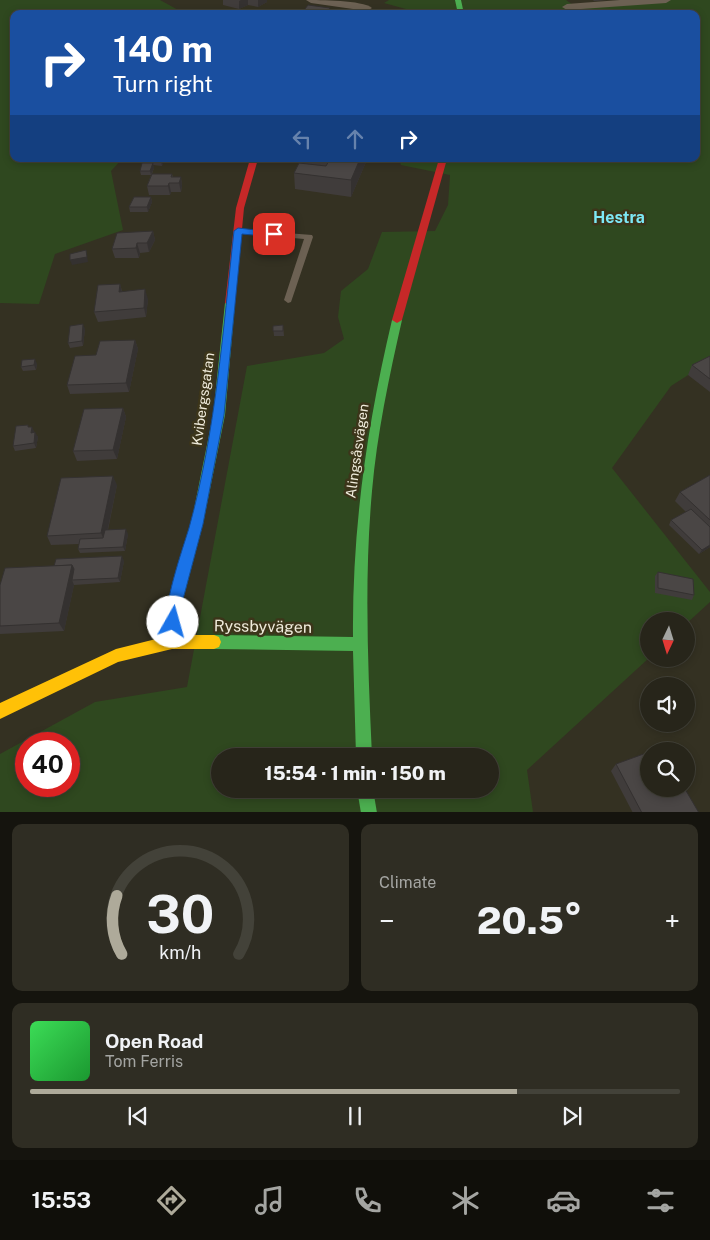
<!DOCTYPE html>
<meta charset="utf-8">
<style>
:root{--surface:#27251a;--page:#2f2d23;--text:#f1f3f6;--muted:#a4a5a2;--line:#434239;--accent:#aeaa9a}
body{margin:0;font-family:"Public Sans",sans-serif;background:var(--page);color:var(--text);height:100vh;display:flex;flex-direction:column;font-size:19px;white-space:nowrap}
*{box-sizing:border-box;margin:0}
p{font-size:16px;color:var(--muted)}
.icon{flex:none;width:28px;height:28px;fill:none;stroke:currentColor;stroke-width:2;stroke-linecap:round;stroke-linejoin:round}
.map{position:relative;height:812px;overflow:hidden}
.drawer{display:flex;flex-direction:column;gap:12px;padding:12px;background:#15140e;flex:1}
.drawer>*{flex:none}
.top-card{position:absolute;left:10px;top:10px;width:690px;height:152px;border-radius:10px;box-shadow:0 2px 8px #0003,0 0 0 1px var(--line);background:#1a4fa0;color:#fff;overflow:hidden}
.needle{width:32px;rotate:184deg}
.controls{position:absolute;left:640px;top:612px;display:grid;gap:10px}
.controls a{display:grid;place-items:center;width:55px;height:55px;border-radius:50%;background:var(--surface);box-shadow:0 2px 8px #0003,0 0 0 1px var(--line);font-size:25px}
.speed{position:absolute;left:15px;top:732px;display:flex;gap:10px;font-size:25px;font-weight:700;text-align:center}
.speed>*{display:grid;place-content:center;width:65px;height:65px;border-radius:50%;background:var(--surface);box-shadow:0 2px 8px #0003,0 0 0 1px var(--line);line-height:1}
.speed .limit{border:8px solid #d22;background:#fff;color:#111}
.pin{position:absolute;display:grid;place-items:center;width:42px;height:42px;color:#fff;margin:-21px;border-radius:10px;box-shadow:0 2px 8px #0006}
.me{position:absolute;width:55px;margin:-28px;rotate:7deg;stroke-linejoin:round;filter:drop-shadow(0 0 4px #0008)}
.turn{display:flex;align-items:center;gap:18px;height:105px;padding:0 20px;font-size:22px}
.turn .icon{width:65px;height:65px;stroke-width:2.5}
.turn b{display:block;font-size:35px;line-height:42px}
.lanes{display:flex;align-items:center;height:48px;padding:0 20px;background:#0003;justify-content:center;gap:25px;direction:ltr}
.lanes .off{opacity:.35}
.big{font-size:38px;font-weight:800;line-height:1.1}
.drawer .tile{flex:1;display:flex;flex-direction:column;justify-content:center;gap:8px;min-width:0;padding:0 18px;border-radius:10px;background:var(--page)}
.drawer .dial{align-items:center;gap:0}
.dial svg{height:130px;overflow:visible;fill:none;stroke:var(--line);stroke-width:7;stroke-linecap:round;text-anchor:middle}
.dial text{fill:var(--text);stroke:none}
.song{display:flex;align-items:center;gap:15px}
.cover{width:60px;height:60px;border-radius:8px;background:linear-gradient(135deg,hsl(130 70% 55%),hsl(130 70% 35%))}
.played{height:5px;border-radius:2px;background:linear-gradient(90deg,var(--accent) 75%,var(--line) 75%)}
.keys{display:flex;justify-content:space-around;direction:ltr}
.heat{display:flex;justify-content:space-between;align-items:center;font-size:28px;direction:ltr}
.drawer .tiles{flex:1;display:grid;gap:12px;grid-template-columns:1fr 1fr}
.tile:last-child{grid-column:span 2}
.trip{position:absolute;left:211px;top:748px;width:288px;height:50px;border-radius:25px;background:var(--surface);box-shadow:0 2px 8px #0003,0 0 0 1px var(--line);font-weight:800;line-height:50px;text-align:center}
.tab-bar{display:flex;height:80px;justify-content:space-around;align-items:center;background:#100f0a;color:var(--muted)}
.tab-bar .icon{width:35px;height:35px}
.tab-bar .selected{color:var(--accent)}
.tab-bar b{font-size:22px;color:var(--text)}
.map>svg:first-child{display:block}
.green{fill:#2f481f;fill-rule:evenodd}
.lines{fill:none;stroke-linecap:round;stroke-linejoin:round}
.lane{fill:#6c6153;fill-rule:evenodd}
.street{fill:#6c6153;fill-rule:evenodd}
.fast{fill:#4caf50;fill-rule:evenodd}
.slow{fill:#ffc107;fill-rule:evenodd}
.jam{fill:#c62828;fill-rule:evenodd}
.wall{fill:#403c3b}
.shaded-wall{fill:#343130}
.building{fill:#4a4645;stroke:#343130}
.route{fill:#1a73e8;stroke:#114b97}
.labels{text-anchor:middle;stroke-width:5;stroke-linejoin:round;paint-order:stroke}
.street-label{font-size:14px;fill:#efebdb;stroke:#3c351a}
.far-district-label{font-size:16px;font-weight:bold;fill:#7de8f5;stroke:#3c351a}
.near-street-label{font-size:16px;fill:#efebdb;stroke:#3c351a}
</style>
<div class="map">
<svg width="710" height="813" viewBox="0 0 710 813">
<rect width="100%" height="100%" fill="#343122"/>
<g class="green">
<polygon points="0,0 160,0 180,11 193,14 14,14 14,159 122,159 111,171 123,230 55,254 39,304 0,303"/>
<path d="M 389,0 L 566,0 L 573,5 L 640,0 L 710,0 L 710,361 L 671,386 L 612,468 L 710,592 L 710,602 L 686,624 L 686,621 L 649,621 L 649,658 L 527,770 L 533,812 L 0,812 L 0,754 L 95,702 L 187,687 L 247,366 L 324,353 L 344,339 L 338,317 L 341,291 L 368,269 L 382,232 L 435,231 L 448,205 L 450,175 L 401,165 L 399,159 L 696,159 L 696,14 L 424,14 L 384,3 ZM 26,744 L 69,744 L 69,786 L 26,786 ZM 220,756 L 490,756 L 490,789 L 220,789 Z"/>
</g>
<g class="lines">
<polygon class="lane" points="235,229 312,235 313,237 291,302 288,303 284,300 304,239 238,233 234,231"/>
<g class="street">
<path d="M 306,0 C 320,0 362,0 372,8 L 367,11 L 311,3 Z"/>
<polygon points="620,0 671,0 666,3 567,10 562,7 567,4"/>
</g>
<g class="fast">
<polygon points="455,0 461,0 464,14 458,14"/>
<polygon points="230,300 235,303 225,415 203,524 182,603 179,642 177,647 172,649 167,647 165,642 168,603 191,524 213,415 225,303"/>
<path d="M 397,317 L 402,320 C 389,377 377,434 372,491 C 364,580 368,668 372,756 L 356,756 L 353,651 L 214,649 L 209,647 L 207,642 L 209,637 L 214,635 L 353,637 C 352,528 367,426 392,320 Z"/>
<polygon points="357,789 373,789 377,813 361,813"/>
</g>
<polygon class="slow" points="172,635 214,635 219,637 221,642 219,647 214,649 172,649 118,662 0,719 0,703 116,649"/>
<g class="jam">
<polygon points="250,159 258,159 244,208 235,303 230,306 225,303 236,208"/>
<polygon points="439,159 447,159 402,320 397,323 392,320"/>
</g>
</g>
<g class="wall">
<polygon points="223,0 267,0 267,2 258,7 248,5 239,9 223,5"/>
<polygon points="593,0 607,0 594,1"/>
<polygon points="145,159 165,159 162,166 153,165 154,168 152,174 172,174 173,177 181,177 182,186 181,192 171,192 170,195 149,195 147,186 151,175 141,175 140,171 145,163 144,161"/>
<polygon points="176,159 197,159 197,161"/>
<polygon points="304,159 373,159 371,163 366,162 351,197 295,189 294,173 304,164"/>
<polygon points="386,159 398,159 398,161 389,163 386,160"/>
<polygon points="151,197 152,202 148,212 130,212 129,207"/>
<polygon points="153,231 155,240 149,252 140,253 139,258 115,258 112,249"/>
<polygon points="120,284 122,291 148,299 146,317 98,322 94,312"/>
<polygon points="283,325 284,336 274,336 273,326"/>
<polygon points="85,329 83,346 70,348 68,343"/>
<polygon points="135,340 138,349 129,392 70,394 67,385 96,355"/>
<polygon points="710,356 710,392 688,375 692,365"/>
<polygon points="37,364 36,370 23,371 21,367"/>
<polygon points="123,408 126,417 117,459 77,461 73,451"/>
<polygon points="29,427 34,431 34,433 38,437 36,448 15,451 13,446"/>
<polygon points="710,475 710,547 699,554 669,525 671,520 686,512 675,501 680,492"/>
<polygon points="117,485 108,530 128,534 125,551 80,553 78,549 79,544 51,545 47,536"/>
<polygon points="124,561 120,582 74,585 64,631 0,634 0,585 54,566"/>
<polygon points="658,572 694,595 692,600 655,593 655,576"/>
<polygon points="616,764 699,813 633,813 611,771"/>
</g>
<g class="shaded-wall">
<polygon points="241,0 248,0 248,5 239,9 239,1"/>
<polygon points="258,0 267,0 267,2 258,7"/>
<polygon points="330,8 330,14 324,14"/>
<polygon points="162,159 165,159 162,166 161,161"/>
<polygon points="360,159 366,159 366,162 351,197 351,180"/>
<polygon points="389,159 398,159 398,161 389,163"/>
<polygon points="153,163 154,168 151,175 150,171"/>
<polygon points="181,177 182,186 181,192 179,183"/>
<polygon points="169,183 171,192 170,195 168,186"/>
<polygon points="151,197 152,202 148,212 147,207"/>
<polygon points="153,231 155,240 149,252 147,243"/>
<polygon points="137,243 140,253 139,258 136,248"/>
<polygon points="86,250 88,262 72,265 70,260"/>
<polygon points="120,284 122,293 119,292"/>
<polygon points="145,289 148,299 146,317 144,308"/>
<polygon points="83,324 85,329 83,346 82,341"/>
<polygon points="135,340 138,349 129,392 126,383"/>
<polygon points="35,359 37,364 36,370 34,365"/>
<polygon points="123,408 126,417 117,459 113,450"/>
<polygon points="32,427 34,431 33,438 31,433"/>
<polygon points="35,432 38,437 36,448 34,443"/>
<polygon points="113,476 117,485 105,542 101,533"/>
<polygon points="126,529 128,534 125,551 123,547"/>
<polygon points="710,545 710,547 699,554 702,550"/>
<polygon points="122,556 124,561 120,582 118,578"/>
<polygon points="72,565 76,573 72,580 74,585 64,631 59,623"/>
</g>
<g class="building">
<polygon points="308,5 330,8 324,14 301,14"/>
<polygon points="145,159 162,159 161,161 144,161"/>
<polygon points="330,159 360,159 351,180 294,173 299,163 326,166"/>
<polygon points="142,163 153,163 150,171 140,171"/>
<polygon points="152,174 172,174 171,177 181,177 179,183 169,183 168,186 147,186"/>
<polygon points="134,197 151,197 147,207 129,207"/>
<polygon points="153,231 147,243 137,243 136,248 112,249 117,233"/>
<polygon points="86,250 87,257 70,260 70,254"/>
<polygon points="120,284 119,292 145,289 144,308 94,312 98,285"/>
<polygon points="83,324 82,341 68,343 70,326"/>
<polygon points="283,325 283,331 273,331 273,326"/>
<polygon points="135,340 126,383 67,385 75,356 96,355 100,341"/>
<polygon points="710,356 710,379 692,365"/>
<polygon points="35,359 34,365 21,367 22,360"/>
<polygon points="123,408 113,450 73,451 84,409"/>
<polygon points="28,425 28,427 32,427 31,433 35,432 34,443 13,446 16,426"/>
<polygon points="710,475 710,520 680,492"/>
<polygon points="113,476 101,533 47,536 61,478"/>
<polygon points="691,509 710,527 710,545 702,550 671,520"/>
<polygon points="126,529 123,547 78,549 80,539 103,538 105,530"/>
<polygon points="122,556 118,578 72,580 74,569 72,565 54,566 56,559"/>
<polygon points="72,565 59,623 0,626 0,585 5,568"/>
<polygon points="658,572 693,579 694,595 658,588"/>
<polygon points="661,747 663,751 650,751"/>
<polygon points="649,752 649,789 685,789 699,813 642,813 616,764"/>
</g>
<path class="route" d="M 238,228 L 274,232 L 278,234 L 274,237 L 242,234 L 224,415 L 203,524 L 182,603 L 178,627 L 173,629 L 168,627 C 161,610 183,548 189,528 C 216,431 223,330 234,231 Z"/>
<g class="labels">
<g class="street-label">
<text transform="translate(203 399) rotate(-82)" y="5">Kvibergsgatan</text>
<text transform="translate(357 451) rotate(-82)" y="5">Alingsåsvägen</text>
</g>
<g class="far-district-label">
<text x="619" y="223">Hestra</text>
</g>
<g class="near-street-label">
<text transform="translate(263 626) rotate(1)" y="6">Ryssbyvägen</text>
</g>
</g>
</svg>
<div class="controls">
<a><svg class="needle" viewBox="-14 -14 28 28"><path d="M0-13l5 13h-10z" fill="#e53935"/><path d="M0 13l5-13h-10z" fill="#a4a5a2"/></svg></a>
<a><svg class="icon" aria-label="sound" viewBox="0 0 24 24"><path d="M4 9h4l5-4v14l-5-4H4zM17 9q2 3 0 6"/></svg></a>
<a><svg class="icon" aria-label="search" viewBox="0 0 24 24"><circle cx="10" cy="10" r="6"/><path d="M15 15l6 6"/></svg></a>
</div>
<div class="speed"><div class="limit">40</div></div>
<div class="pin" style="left:274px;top:234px;background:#d93025"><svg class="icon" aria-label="arrive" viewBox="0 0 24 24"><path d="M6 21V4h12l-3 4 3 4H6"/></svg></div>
<svg class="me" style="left:173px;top:622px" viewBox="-20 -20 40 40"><circle r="19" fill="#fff"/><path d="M0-13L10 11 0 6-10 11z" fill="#1a73e8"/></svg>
<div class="trip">15:54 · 1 min · 150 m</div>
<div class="top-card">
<div class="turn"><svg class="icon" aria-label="right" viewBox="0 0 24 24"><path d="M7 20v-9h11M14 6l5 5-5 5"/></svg><div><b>140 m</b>Turn right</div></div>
<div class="lanes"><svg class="icon off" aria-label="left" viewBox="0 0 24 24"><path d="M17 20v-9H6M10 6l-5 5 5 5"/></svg><svg class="icon off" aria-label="ahead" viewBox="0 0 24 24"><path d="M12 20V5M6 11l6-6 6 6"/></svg><svg class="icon" aria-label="right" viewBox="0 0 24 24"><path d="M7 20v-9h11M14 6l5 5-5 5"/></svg></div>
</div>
</div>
<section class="drawer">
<div class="tiles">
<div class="tile dial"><svg viewBox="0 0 100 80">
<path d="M14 69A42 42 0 1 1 86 69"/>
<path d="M14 69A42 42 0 0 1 11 33" stroke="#aeaa9a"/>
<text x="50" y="56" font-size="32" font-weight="700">30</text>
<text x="50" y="72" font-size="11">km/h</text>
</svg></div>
<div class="tile"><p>Climate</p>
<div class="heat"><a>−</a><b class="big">20.5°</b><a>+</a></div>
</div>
<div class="tile">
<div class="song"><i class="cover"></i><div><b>Open Road</b><p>Tom Ferris</p></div></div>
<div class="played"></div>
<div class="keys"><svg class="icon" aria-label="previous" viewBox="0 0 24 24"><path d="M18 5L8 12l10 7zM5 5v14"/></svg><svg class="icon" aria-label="pause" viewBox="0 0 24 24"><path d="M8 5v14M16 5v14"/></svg><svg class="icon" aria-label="next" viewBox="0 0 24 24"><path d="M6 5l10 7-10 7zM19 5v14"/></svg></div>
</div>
</div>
</section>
<nav class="tab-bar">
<b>15:53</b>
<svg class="icon selected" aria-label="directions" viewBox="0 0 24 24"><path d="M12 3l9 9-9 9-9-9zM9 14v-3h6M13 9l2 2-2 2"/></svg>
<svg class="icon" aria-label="music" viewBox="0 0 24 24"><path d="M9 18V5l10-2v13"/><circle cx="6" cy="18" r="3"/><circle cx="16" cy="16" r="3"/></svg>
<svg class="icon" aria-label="phone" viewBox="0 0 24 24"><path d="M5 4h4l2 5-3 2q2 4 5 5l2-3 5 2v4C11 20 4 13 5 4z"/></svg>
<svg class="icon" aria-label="climate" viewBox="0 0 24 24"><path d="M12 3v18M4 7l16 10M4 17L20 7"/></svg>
<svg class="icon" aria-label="car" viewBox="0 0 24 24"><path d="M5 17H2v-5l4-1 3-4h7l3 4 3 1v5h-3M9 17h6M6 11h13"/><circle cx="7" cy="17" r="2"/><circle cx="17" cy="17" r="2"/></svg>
<svg class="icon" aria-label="filters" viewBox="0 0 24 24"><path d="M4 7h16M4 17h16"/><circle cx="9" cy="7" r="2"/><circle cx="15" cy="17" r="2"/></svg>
</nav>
